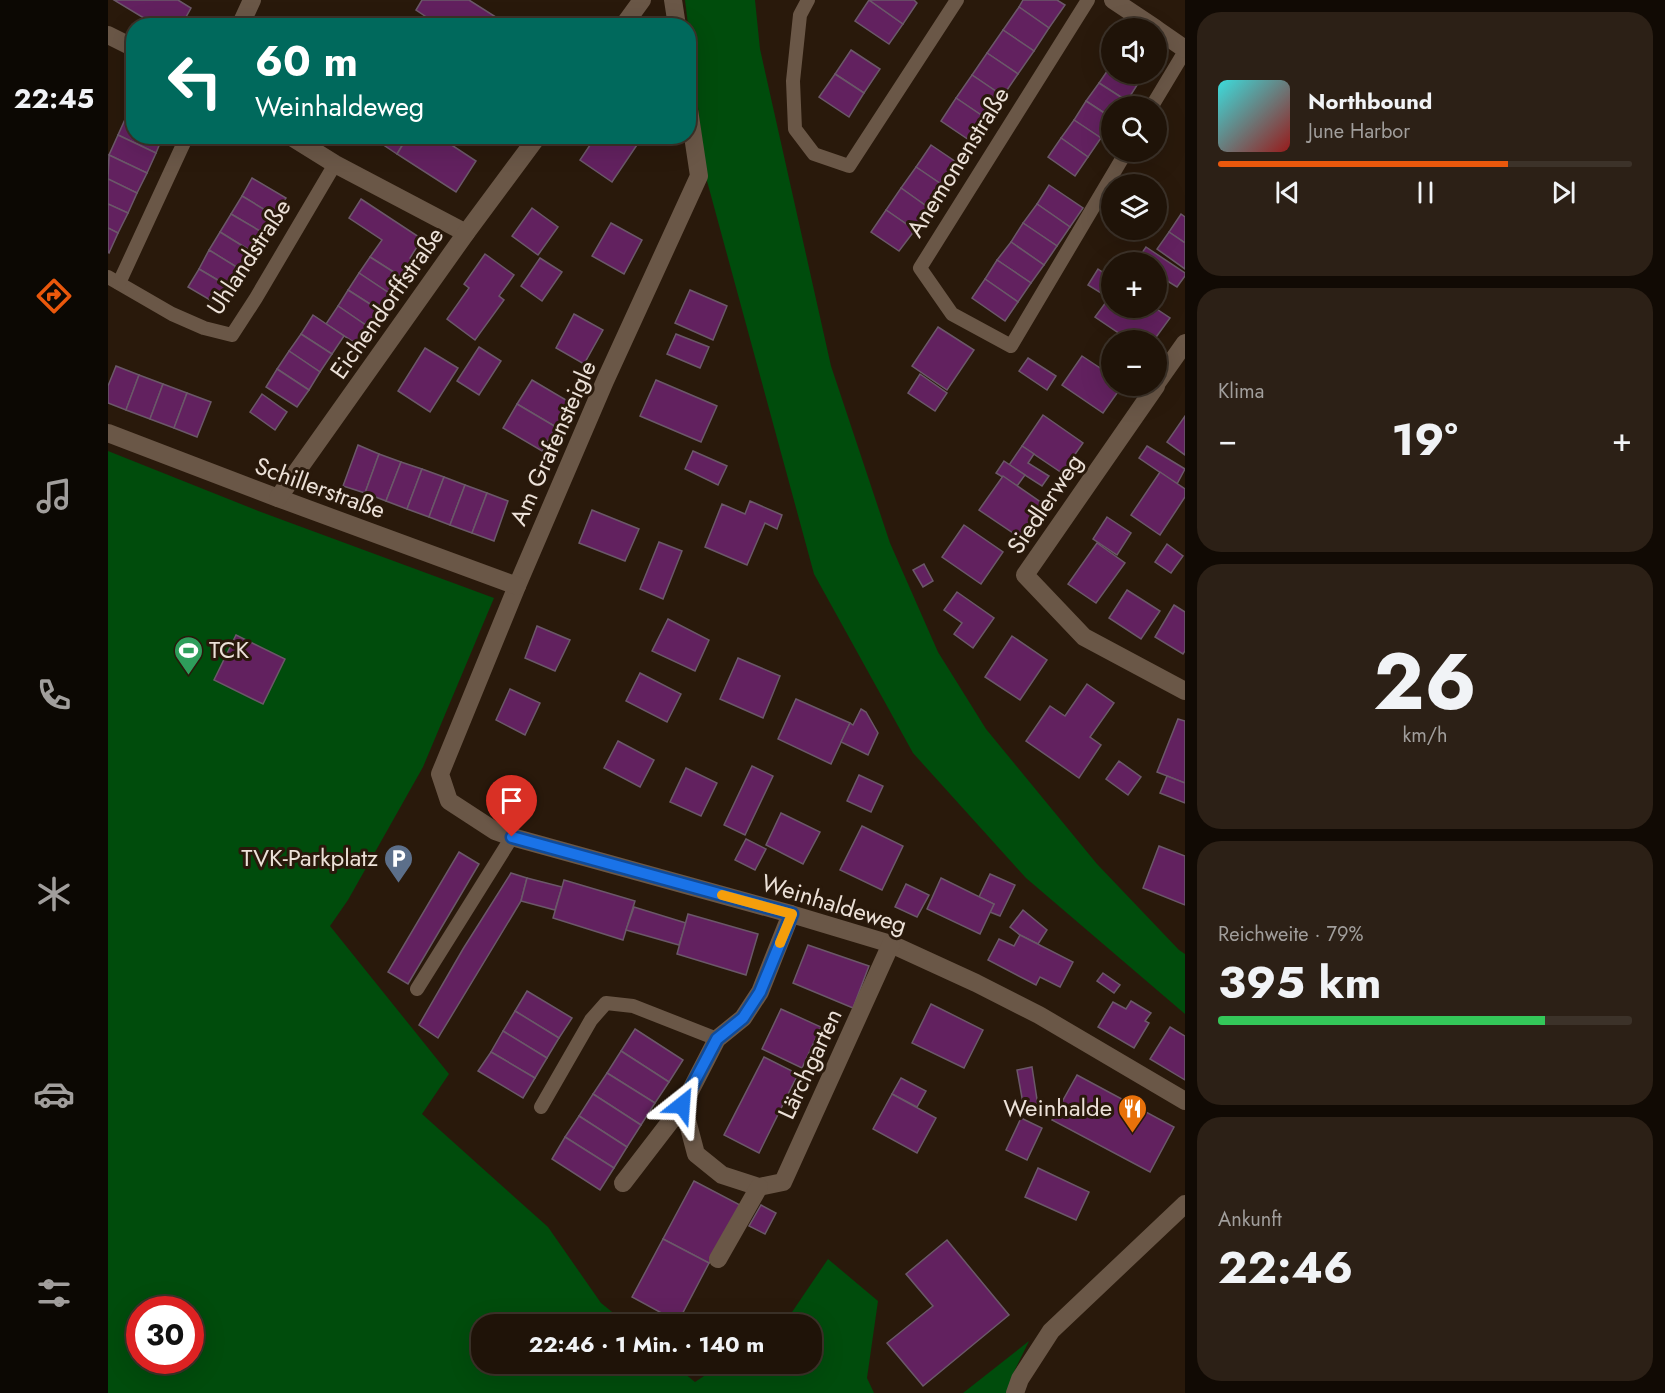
<!DOCTYPE html>
<html lang="de">
<meta charset="utf-8">
<style>
:root{--surface:#1f1308;--page:#2c2016;--text:#f1f3f6;--muted:#a19e9c;--line:#3c3229;--accent:#ea580c}
body{margin:0;font-family:Jost,sans-serif;background:var(--page);color:var(--text);height:100vh;display:flex;flex-direction:column;font-size:22px;white-space:nowrap}
*{box-sizing:border-box;margin:0}
p{font-size:20px;color:var(--muted)}
.icon{flex:none;width:33px;height:33px;fill:none;stroke:currentColor;stroke-width:2;stroke-linecap:round;stroke-linejoin:round}
.map{position:relative;flex:1;overflow:hidden}
.side{display:flex;flex-direction:column;gap:12px;padding:12px;background:#110a04;width:480px}
.side>*{flex:none}
.banner{position:absolute;left:18px;top:18px;width:570px;height:126px;border-radius:24px;box-shadow:0 6px 24px #0002,0 0 0 2px var(--line);background:#00695c;color:#fff;overflow:hidden}
.fabs{position:absolute;left:993px;top:18px;display:grid;gap:12px}
.fabs a{display:grid;place-items:center;width:66px;height:66px;border-radius:50%;background:var(--surface);box-shadow:0 6px 24px #0002,0 0 0 2px var(--line);font-size:30px}
.speed{position:absolute;left:18px;top:1296px;display:flex;gap:12px;font-size:30px;font-weight:700;text-align:center}
.speed>*{display:grid;place-content:center;width:78px;height:78px;border-radius:50%;background:var(--surface);box-shadow:0 6px 24px #0002,0 0 0 2px var(--line);line-height:1}
.speed .limit{border:9px solid #d22;background:#fff;color:#111}
.pin{position:absolute;display:grid;place-items:center;width:51px;height:51px;color:#fff;margin:-62px -26px;border-radius:50% 50% 50% 0;rotate:-45deg;box-shadow:0 0 6px #0007}
.pin .icon{rotate:45deg}
.me{position:absolute;width:66px;margin:-33px;rotate:28deg;stroke-linejoin:round;filter:drop-shadow(0 0 4px #0008)}
.turn{display:flex;align-items:center;gap:21px;height:126px;padding:0 30px;font-size:27px}
.turn .icon{width:78px;height:78px;stroke-width:2.5}
.turn b{display:block;font-size:42px;line-height:51px}
.big{font-size:45px;font-weight:700;line-height:1.1}
.side .tile{flex:1;display:flex;flex-direction:column;justify-content:center;gap:9px;min-width:0;padding:0 21px;border-radius:24px;background:var(--page)}
.side .dial{align-items:center;gap:0}
.dial b{font-size:78px;line-height:1}
.song{display:flex;align-items:center;gap:18px}
.cover{width:72px;height:72px;border-radius:9px;background:linear-gradient(135deg,hsl(180 70% 55%),hsl(0 70% 35%))}
.played{height:6px;border-radius:3px;background:linear-gradient(90deg,var(--accent) 70%,var(--line) 70%)}
.keys{display:flex;justify-content:space-around;direction:ltr}
.heat{display:flex;justify-content:space-between;align-items:center;font-size:33px;direction:ltr}
.charge{height:9px;border-radius:4px;background:linear-gradient(90deg,#34c759 79%,var(--line) 0)}
.trip{position:absolute;left:363px;top:1314px;width:351px;height:60px;border-radius:24px;background:var(--surface);box-shadow:0 6px 24px #0002,0 0 0 2px var(--line);font-weight:700;line-height:60px;text-align:center}
main{display:flex;flex:1;min-height:0}
.dock{display:flex;flex-direction:column;width:108px;justify-content:space-around;align-items:center;background:#0c0803;color:var(--muted)}
.dock .icon{width:42px;height:42px}
.dock .on{color:var(--accent)}
.dock b{font-size:27px;color:var(--text)}
.map>svg:first-child{display:block}
.green{fill:#004c0c;fill-rule:evenodd}
.building{fill:#62215f;stroke:#6b5869;stroke-width:1.5}
.lines{fill:none;stroke-linecap:round;stroke-linejoin:round}
.lane{stroke:#6a5747;stroke-width:14}
.street{stroke:#6a5747;stroke-width:18}
.secondary{stroke:#6a5747;stroke-width:18}
.route-casing{stroke:#114b97;stroke-width:15}
.route{stroke:#1a73e8;stroke-width:10}
.slow{stroke:#f59e0b;stroke-width:10}
.labels{text-anchor:middle;stroke-width:6;stroke-linejoin:round;paint-order:stroke}
.street-label{font-size:24px;fill:#ece1d8;stroke:#29190b}
.poi-label{font-size:24px;fill:#ece1d8;stroke:#29190b;text-anchor:end}
</style>
<main>
<nav class="dock">
<b>22:45</b>
<svg class="icon on" aria-label="directions" viewBox="0 0 24 24"><path d="M12 3l9 9-9 9-9-9zM9 14v-3h6M13 9l2 2-2 2"/></svg>
<svg class="icon" aria-label="music" viewBox="0 0 24 24"><path d="M9 18V5l10-2v13"/><circle cx="6" cy="18" r="3"/><circle cx="16" cy="16" r="3"/></svg>
<svg class="icon" aria-label="phone" viewBox="0 0 24 24"><path d="M5 4h4l2 5-3 2q2 4 5 5l2-3 5 2v4C11 20 4 13 5 4z"/></svg>
<svg class="icon" aria-label="climate" viewBox="0 0 24 24"><path d="M12 3v18M4 7l16 10M4 17L20 7"/></svg>
<svg class="icon" aria-label="car" viewBox="0 0 24 24"><path d="M5 17H2v-5l4-1 3-4h7l3 4 3 1v5h-3M9 17h6M6 11h13"/><circle cx="7" cy="17" r="2"/><circle cx="17" cy="17" r="2"/></svg>
<svg class="icon" aria-label="filters" viewBox="0 0 24 24"><path d="M4 7h16M4 17h16"/><circle cx="9" cy="7" r="2"/><circle cx="15" cy="17" r="2"/></svg>
</nav>
<div class="map">
<svg width="1077" height="1393" viewBox="0 0 1077 1393">
<rect width="100%" height="100%" fill="#29190b"/>
<g class="green">
<polygon points="577,0 647,0 652,49 723,366 782,543 830,652 878,729 989,864 1071,950 1077,954 1077,1014 918,878 805,753 706,574 599,181"/>
<path d="M 0,451 L 153,512 L 386,598 L 315,767 L 240,900 L 222,926 L 341,1074 L 314,1114 L 440,1227 L 493,1303 L 519,1324 L 374,1324 L 374,1364 L 565,1364 L 587,1382 L 614,1364 L 704,1364 L 704,1324 L 672,1324 L 680,1318 L 720,1259 L 770,1301 L 759,1378 L 766,1393 L 0,1393 ZM 128,635 L 177,659 L 155,704 L 106,680 ZM 32,1310 L 82,1310 L 82,1360 L 32,1360 Z"/>
<polygon points="921,1341 905,1374 899,1393 855,1393"/>
</g>
<g class="building">
<polygon points="6,0 70,0 83,8 73,26 49,26"/>
<polygon points="314,0 361,0 391,19 387,26 332,26 308,10"/>
<polygon points="761,0 795,24 781,44 747,21"/>
<polygon points="761,0 806,0 809,3 795,24"/>
<polygon points="915,0 949,0 957,5 941,28 911,7"/>
<polygon points="911,7 941,28 926,51 895,30"/>
<polygon points="895,30 926,51 910,74 879,53"/>
<polygon points="743,50 772,69 756,93 727,74"/>
<polygon points="879,53 910,74 895,96 864,75"/>
<polygon points="1004,64 1004,74 1018,74 1031,82 1019,101 991,83"/>
<polygon points="727,74 756,93 741,117 711,97"/>
<polygon points="864,75 895,96 879,119 848,98"/>
<polygon points="991,83 1019,101 1015,106 1004,106 1004,118 978,101"/>
<polygon points="848,98 879,119 864,142 833,121"/>
<polygon points="978,101 1004,118 1004,123 993,138 966,120"/>
<polygon points="19,115 26,118 26,136 55,136 48,153 10,135"/>
<polygon points="966,120 993,138 980,157 953,138"/>
<polygon points="10,135 48,153 39,173 1,155"/>
<polygon points="262,136 300,136 289,154"/>
<polygon points="300,136 330,136 368,161 348,192 289,154"/>
<polygon points="488,136 535,136 504,182 472,160"/>
<polygon points="953,138 980,157 967,176 940,157"/>
<polygon points="823,145 851,164 836,186 808,167"/>
<polygon points="1,155 39,173 29,193 0,179"/>
<polygon points="808,167 836,186 821,208 793,188"/>
<polygon points="144,178 178,198 167,216 134,196"/>
<polygon points="0,179 29,193 20,213 0,204"/>
<polygon points="941,185 975,208 962,227 929,204"/>
<polygon points="793,188 821,208 807,230 778,210"/>
<polygon points="134,196 167,216 157,234 123,214"/>
<polygon points="253,199 314,239 302,258 306,261 295,278 262,257 274,240 241,218"/>
<polygon points="0,204 20,213 10,233 0,228"/>
<polygon points="929,204 962,227 949,246 915,223"/>
<polygon points="424,208 450,227 430,255 404,236"/>
<polygon points="778,210 807,230 791,251 763,232"/>
<polygon points="123,214 157,234 146,253 112,232"/>
<polygon points="1073,214 1077,217 1077,243 1061,232"/>
<polygon points="503,223 534,240 516,274 484,256"/>
<polygon points="915,223 949,246 936,265 903,242"/>
<polygon points="0,228 10,233 1,253 0,252"/>
<polygon points="112,232 146,253 135,271 101,250"/>
<polygon points="1061,232 1077,243 1077,269 1049,249"/>
<polygon points="903,242 936,265 923,283 889,260"/>
<polygon points="1038,247 1077,273 1077,276 1069,287 1048,274 1048,262 1032,262 1029,260"/>
<polygon points="101,250 135,271 125,289 91,269"/>
<polygon points="377,254 406,275 391,296 396,300 367,340 339,319 361,288 356,284"/>
<polygon points="262,257 295,278 284,295 251,273"/>
<polygon points="432,258 454,272 434,301 413,286"/>
<polygon points="889,260 923,283 910,302 877,279"/>
<polygon points="91,269 125,289 114,307 80,287"/>
<polygon points="990,269 1003,278 993,293 980,285"/>
<polygon points="251,273 284,295 273,311 240,290"/>
<polygon points="877,279 910,302 897,321 864,298"/>
<polygon points="240,290 273,311 262,328 230,306"/>
<polygon points="582,290 619,306 605,340 567,323"/>
<polygon points="1004,294 1004,308 1047,308 1062,318 1046,340 1021,340 987,317"/>
<polygon points="230,306 262,328 250,345 218,324"/>
<polygon points="466,314 495,330 476,364 448,348"/>
<polygon points="205,315 236,336 224,354 193,334"/>
<polygon points="830,327 866,350 839,390 804,366"/>
<polygon points="193,334 224,354 212,372 181,351"/>
<polygon points="568,334 601,347 592,368 559,354"/>
<polygon points="371,347 393,361 371,395 349,381"/>
<polygon points="317,348 350,368 322,412 290,391"/>
<polygon points="181,351 212,372 201,390 169,369"/>
<polygon points="974,356 1004,376 1004,386 1014,386 995,413 954,385"/>
<polygon points="920,358 948,376 939,390 911,371"/>
<polygon points="8,366 31,375 18,410 0,403 0,386"/>
<polygon points="169,369 201,390 189,407 158,387"/>
<polygon points="812,374 839,393 827,411 800,393"/>
<polygon points="31,375 55,384 42,419 18,410"/>
<polygon points="424,380 463,403 448,427 409,404"/>
<polygon points="548,380 609,406 593,442 532,416"/>
<polygon points="55,384 79,393 66,428 42,419"/>
<polygon points="79,393 103,402 89,437 66,428"/>
<polygon points="154,394 179,412 167,430 142,412"/>
<polygon points="409,404 448,427 434,451 395,428"/>
<polygon points="935,415 975,443 954,473 914,446"/>
<polygon points="1077,416 1077,455 1059,442"/>
<polygon points="250,445 271,454 257,493 235,486"/>
<polygon points="914,446 926,454 920,463 941,476 934,486 901,465"/>
<polygon points="1039,446 1077,469 1069,484 1031,458"/>
<polygon points="585,451 619,466 610,485 577,469"/>
<polygon points="271,454 293,462 278,501 257,493"/>
<polygon points="896,461 917,475 909,486 888,473"/>
<polygon points="293,462 314,469 299,509 278,501"/>
<polygon points="314,469 336,477 321,517 299,509"/>
<polygon points="1052,472 1077,489 1077,497 1052,535 1023,515"/>
<polygon points="895,476 934,503 911,537 871,510"/>
<polygon points="336,477 357,485 342,525 321,517"/>
<polygon points="357,485 379,493 364,533 342,525"/>
<polygon points="379,493 400,501 386,541 364,533"/>
<polygon points="642,501 674,515 669,529 657,523 639,565 597,547 614,504 637,514"/>
<polygon points="484,510 531,529 517,561 471,543"/>
<polygon points="999,517 1023,533 1009,555 985,539"/>
<polygon points="856,525 895,552 873,584 834,557"/>
<polygon points="551,542 574,551 555,599 532,589"/>
<polygon points="989,543 1017,563 988,603 960,584"/>
<polygon points="1059,544 1075,556 1063,573 1047,562"/>
<polygon points="816,564 825,581 815,587 805,570"/>
<polygon points="1019,590 1052,611 1033,639 1001,618"/>
<polygon points="849,592 886,618 865,648 846,634 854,623 836,610"/>
<polygon points="1066,605 1077,612 1077,651 1075,654 1047,637"/>
<polygon points="560,619 601,640 587,671 544,651"/>
<polygon points="429,626 462,640 447,671 417,658"/>
<polygon points="128,635 177,659 155,704 106,680"/>
<polygon points="904,636 939,660 912,700 877,677"/>
<polygon points="630,658 672,676 655,718 612,699"/>
<polygon points="532,673 573,694 559,722 518,701"/>
<polygon points="979,684 1006,703 982,737 993,745 971,778 918,741 942,706 957,716"/>
<polygon points="402,689 432,703 417,735 388,720"/>
<polygon points="688,699 742,723 723,764 670,739"/>
<polygon points="753,709 758,712 770,733 760,755 733,742 742,723 745,725"/>
<polygon points="1070,719 1077,721 1077,783 1049,772"/>
<polygon points="510,741 546,760 532,787 496,768"/>
<polygon points="1011,761 1033,777 1020,795 998,779"/>
<polygon points="644,766 665,776 637,835 616,825"/>
<polygon points="578,768 609,783 593,816 562,802"/>
<polygon points="751,775 775,786 763,812 739,801"/>
<polygon points="1059,776 1077,783 1077,803 1052,793"/>
<polygon points="673,813 712,832 695,864 658,845"/>
<polygon points="754,826 795,846 774,890 732,870"/>
<polygon points="638,839 658,849 647,870 627,860"/>
<polygon points="1051,846 1077,856 1077,905 1035,888"/>
<polygon points="351,852 371,864 300,984 280,972"/>
<polygon points="403,873 419,878 413,901 330,1038 311,1025 355,949"/>
<polygon points="882,874 907,885 892,916 882,912 886,904 871,897"/>
<polygon points="419,878 454,887 447,910 413,901"/>
<polygon points="833,878 886,904 872,934 819,909"/>
<polygon points="456,880 527,901 515,940 445,918"/>
<polygon points="798,884 821,895 809,917 787,907"/>
<polygon points="526,907 578,923 571,945 518,930"/>
<polygon points="915,910 939,930 930,944 912,935 902,927"/>
<polygon points="580,914 650,934 638,975 569,954"/>
<polygon points="912,935 965,962 952,987 932,977 928,985 880,960 891,939 906,946"/>
<polygon points="700,945 761,966 745,1008 685,983"/>
<polygon points="995,973 1012,985 1006,993 989,981"/>
<polygon points="419,991 464,1018 451,1038 407,1011"/>
<polygon points="1023,1001 1043,1013 1037,1021 1041,1023 1026,1048 990,1027 1005,1002 1018,1009"/>
<polygon points="823,1004 875,1030 856,1068 804,1043"/>
<polygon points="673,1009 713,1027 694,1068 654,1049"/>
<polygon points="407,1011 451,1038 439,1058 395,1031"/>
<polygon points="1062,1027 1077,1036 1077,1080 1042,1059"/>
<polygon points="527,1029 575,1060 561,1082 513,1051"/>
<polygon points="395,1031 439,1058 427,1078 383,1052"/>
<polygon points="513,1051 561,1082 547,1103 499,1073"/>
<polygon points="383,1052 427,1078 415,1098 370,1071"/>
<polygon points="656,1057 690,1074 651,1153 616,1135"/>
<polygon points="924,1067 930,1106 916,1109 909,1070"/>
<polygon points="499,1073 547,1103 533,1125 485,1094"/>
<polygon points="969,1075 1066,1127 1042,1172 944,1120"/>
<polygon points="793,1078 818,1091 809,1107 784,1094"/>
<polygon points="485,1094 533,1125 519,1147 471,1116"/>
<polygon points="784,1094 828,1118 809,1153 765,1129"/>
<polygon points="471,1116 519,1147 506,1168 457,1137"/>
<polygon points="913,1118 934,1128 919,1160 898,1150"/>
<polygon points="457,1137 506,1168 492,1190 444,1159"/>
<polygon points="930,1168 981,1192 968,1220 917,1197"/>
<polygon points="586,1181 632,1205 601,1263 555,1239"/>
<polygon points="653,1205 668,1213 657,1234 641,1226"/>
<polygon points="555,1239 601,1263 570,1322 524,1297"/>
<polygon points="839,1240 901,1315 815,1386 779,1343 825,1306 798,1274"/>
</g>
<g class="lines">
<g class="lane">
<polyline points="700,0 692,15 685,81 687,129 706,154 741,166 849,0"/>
<polyline points="980,0 812,268 844,314 903,346 1018,152"/>
<polyline points="1044,106 1077,51"/>
<polyline points="0,277 64,314 96,328 124,335 148,298 227,164"/>
<polyline points="11,283 79,136"/>
<polyline points="309,989 404,837"/>
<polyline points="433,1107 483,1020 498,1003 525,1006 609,1039"/>
</g>
<g class="street">
<polyline points="565,0 569,26"/>
<polyline points="1005,0 1047,28"/>
<polyline points="132,26 144,0"/>
<polyline points="515,26 534,0"/>
<polyline points="1048,29 1077,49"/>
<polyline points="0,35 26,48"/>
<polyline points="580,103 591,176 497,381 409,586 332,774 341,801 387,831 404,837 683,914 783,944 868,983 931,1015 1077,1101"/>
<polyline points="182,136 227,164 358,233"/>
<polyline points="1048,384 1077,343"/>
<polyline points="1048,386 917,575 976,637 1077,691"/>
<polyline points="0,433 170,498 409,586"/>
<polyline points="170,498 358,233 430,136"/>
<polyline points="683,914 652,992 635,1018 609,1039 575,1105 588,1154 614,1175 651,1187 675,1182 783,944"/>
<polyline points="515,1183 575,1105"/>
<polyline points="610,1259 651,1187"/>
</g>
<polyline class="secondary" points="907,1393 912,1379 943,1331 1077,1204"/>
</g>
<g class="lines">
<defs>
<polyline id="route" points="404,837 684,914 652,992 635,1018 609,1039 574,1105"/>
</defs>
<use href="#route" class="route-casing"/>
<use href="#route" class="route"/>
<polyline class="slow" points="614,895 684,914 672,943"/>
</g>
<defs>
<symbol id="stadium-pin" viewBox="-11 -11 22 30"><path d="M0 17L-7.5 6A9.5 9.5 0 1 1 7.5 6Z" fill="#2e9e5b" stroke="#29190b"/><path d="M0-5a6.5 5 0 1 0 0 10a6.5 5 0 1 0 0-10ZM-3.5-1.8h7v3.6h-7Z" fill="#fff"/></symbol>
<symbol id="parking-pin" viewBox="-11 -11 22 30"><path d="M0 17L-7.5 6A9.5 9.5 0 1 1 7.5 6Z" fill="#5c6f8a" stroke="#29190b"/><path d="M-3.5-5.5H1a3.5 3.5 0 0 1 0 7H-1V5.5H-3.5ZM-1-3.4V-.6H.8a1.4 1.4 0 0 0 0-2.8Z" fill="#fff"/></symbol>
<symbol id="restaurant-pin" viewBox="-11 -11 22 30"><path d="M0 17L-7.5 6A9.5 9.5 0 1 1 7.5 6Z" fill="#e8710a" stroke="#29190b"/><path d="M-5-6h1v4h1v-4h1v4h1v-4h1v5L-1.5 .5V6h-2V.5L-5-1ZM5-6V6H3V1.5H1.5Q1.5-4 5-6Z" fill="#fff"/></symbol>
</defs>
<g fill-rule="evenodd">
<use href="#stadium-pin" x="64" y="634" width="33" height="45"/>
<use href="#parking-pin" x="274" y="842" width="33" height="45"/>
<use href="#restaurant-pin" x="1008" y="1092" width="33" height="45"/>
</g>
<g class="labels">
<g class="street-label">
<text transform="translate(850 162) rotate(-58)" y="8">Anemonenstraße</text>
<text transform="translate(141 257) rotate(-57)" y="8">Uhlandstraße</text>
<text transform="translate(279 303) rotate(-55)" y="8">Eichendorffstraße</text>
<text transform="translate(445 443) rotate(-66)" y="8">Am Grafensteigle</text>
<text transform="translate(212 488) rotate(20)" y="8">Schillerstraße</text>
<text transform="translate(937 504) rotate(-56)" y="8">Siedlerweg</text>
<text transform="translate(726 904) rotate(17)" y="8">Weinhaldeweg</text>
<text transform="translate(702 1064) rotate(-65)" y="8">Lärchgarten</text>
</g>
<g class="poi-label">
<text x="101" y="658" text-anchor="start">TCK</text>
<text x="270" y="866">TVK-Parkplatz</text>
<text x="1004" y="1116">Weinhalde</text>
</g>
</g>
</svg>
<div class="fabs">
<a><svg class="icon" aria-label="sound" viewBox="0 0 24 24"><path d="M4 9h4l5-4v14l-5-4H4zM17 9q2 3 0 6"/></svg></a>
<a><svg class="icon" aria-label="search" viewBox="0 0 24 24"><circle cx="10" cy="10" r="6"/><path d="M15 15l6 6"/></svg></a>
<a><svg class="icon" aria-label="layers" viewBox="0 0 24 24"><path d="M12 4l9 5-9 5-9-5zM3 14l9 5 9-5"/></svg></a>
<a>+</a>
<a>−</a>
</div>
<div class="speed"><div class="limit">30</div></div>
<div class="pin" style="left:404px;top:837px;background:#d93025"><svg class="icon" aria-label="arrive" viewBox="0 0 24 24"><path d="M6 21V4h12l-3 4 3 4H6"/></svg></div>
<svg class="me" style="left:574px;top:1105px" viewBox="-20 -20 40 40"><path d="M0-17L14 15 0 8-14 15z" fill="#1a73e8" stroke="#fff" stroke-width="4"/></svg>
<div class="trip">22:46 · 1 Min. · 140 m</div>
<div class="banner">
<div class="turn"><svg class="icon" aria-label="left" viewBox="0 0 24 24"><path d="M17 20v-9H6M10 6l-5 5 5 5"/></svg><div><b>60 m</b>Weinhaldeweg</div></div>
</div>
</div>
<section class="side">
<div class="tile">
<div class="song"><i class="cover"></i><div><b>Northbound</b><p>June Harbor</p></div></div>
<div class="played"></div>
<div class="keys"><svg class="icon" aria-label="previous" viewBox="0 0 24 24"><path d="M18 5L8 12l10 7zM5 5v14"/></svg><svg class="icon" aria-label="pause" viewBox="0 0 24 24"><path d="M8 5v14M16 5v14"/></svg><svg class="icon" aria-label="next" viewBox="0 0 24 24"><path d="M6 5l10 7-10 7zM19 5v14"/></svg></div>
</div>
<div class="tile"><p>Klima</p>
<div class="heat"><a>−</a><b class="big">19°</b><a>+</a></div>
</div>
<div class="tile dial"><b>26</b><p>km/h</p></div>
<div class="tile"><p>Reichweite · 79%</p><b class="big">395 km</b><div class="charge"></div></div>
<div class="tile"><p>Ankunft</p><b class="big">22:46</b></div>
</section>
</main>
